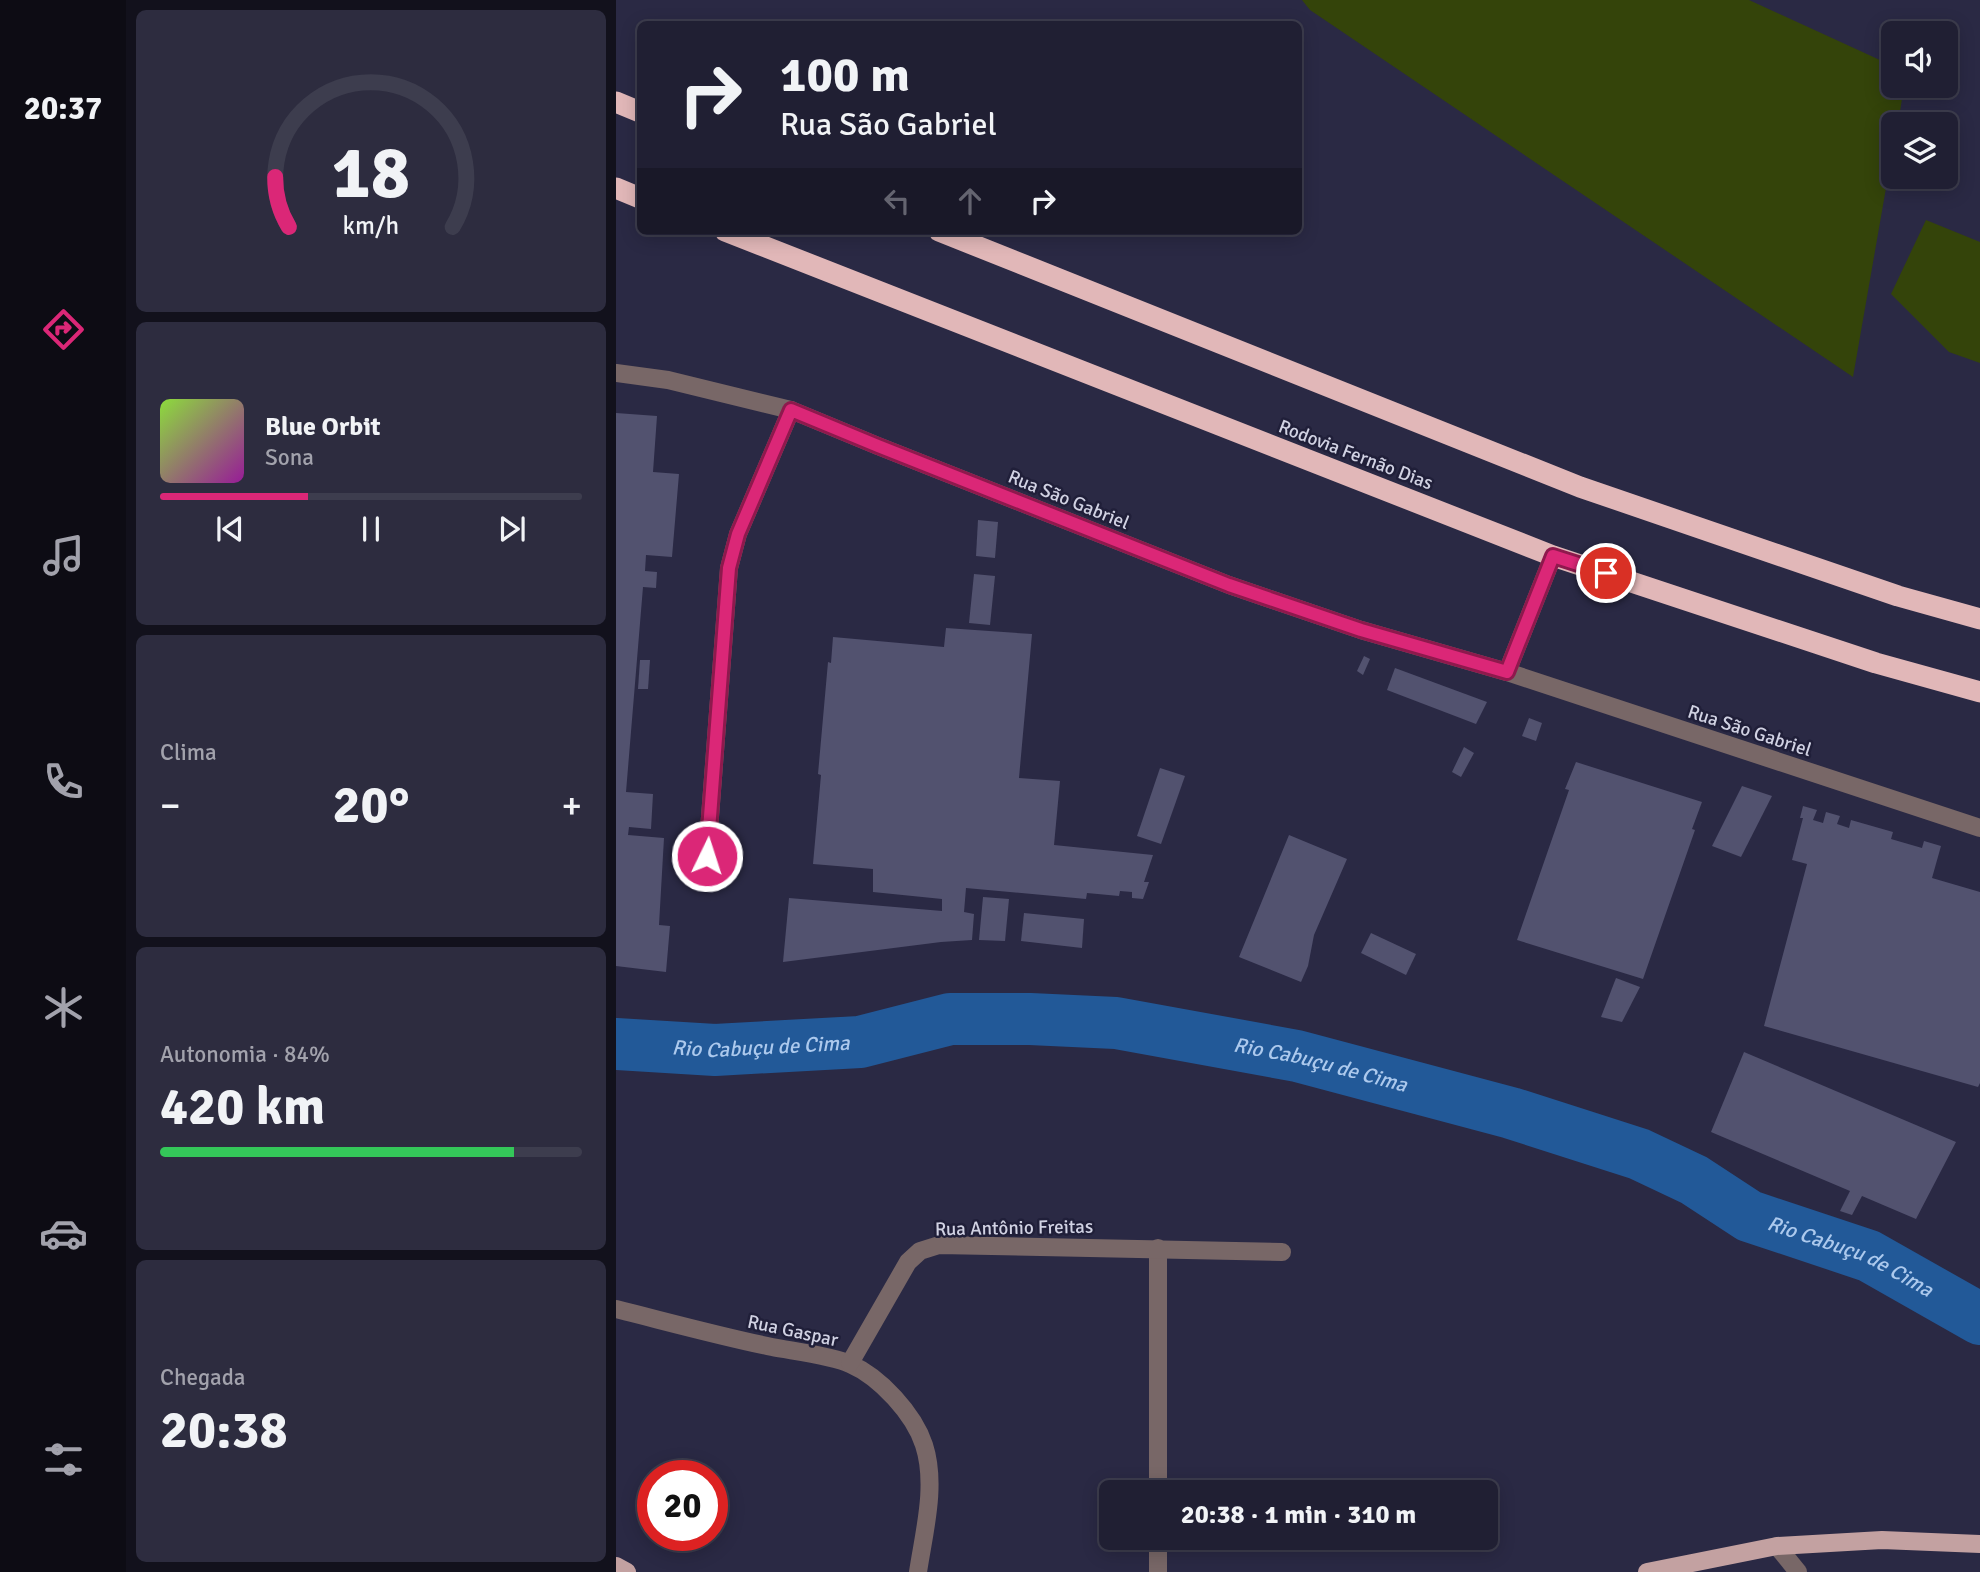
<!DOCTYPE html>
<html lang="pt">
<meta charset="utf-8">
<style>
:root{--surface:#201f33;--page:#2d2c3f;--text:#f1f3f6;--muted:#a2a2ac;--line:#3d3d4e;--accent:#db2777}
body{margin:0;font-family:Signika,sans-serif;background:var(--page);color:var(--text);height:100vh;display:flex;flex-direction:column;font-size:26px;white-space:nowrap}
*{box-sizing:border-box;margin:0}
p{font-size:23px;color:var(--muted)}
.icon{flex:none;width:38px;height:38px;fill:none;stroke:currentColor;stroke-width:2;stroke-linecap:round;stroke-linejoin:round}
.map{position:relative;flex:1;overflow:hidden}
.panel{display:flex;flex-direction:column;gap:10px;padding:10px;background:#12111c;width:490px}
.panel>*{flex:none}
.guide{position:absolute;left:21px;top:21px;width:665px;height:214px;border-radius:10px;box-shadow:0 4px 18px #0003,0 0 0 2px var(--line);background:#201f33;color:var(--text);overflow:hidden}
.tools{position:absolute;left:1265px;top:21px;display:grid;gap:14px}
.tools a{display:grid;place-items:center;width:77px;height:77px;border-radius:10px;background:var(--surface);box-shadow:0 4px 18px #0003,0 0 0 2px var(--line);font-size:35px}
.speed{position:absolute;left:21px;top:1460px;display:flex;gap:14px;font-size:35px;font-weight:700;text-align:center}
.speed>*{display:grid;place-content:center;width:91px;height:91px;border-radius:50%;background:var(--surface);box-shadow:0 4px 18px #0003,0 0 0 2px var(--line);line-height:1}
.speed .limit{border:10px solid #d22;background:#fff;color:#111}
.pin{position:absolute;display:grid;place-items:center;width:60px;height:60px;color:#fff;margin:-30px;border:4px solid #fff;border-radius:50%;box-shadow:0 2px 7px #0007}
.me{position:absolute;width:77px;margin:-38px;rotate:4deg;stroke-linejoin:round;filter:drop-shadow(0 0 5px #0008)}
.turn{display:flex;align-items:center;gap:24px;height:147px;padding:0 28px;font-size:32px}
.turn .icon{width:91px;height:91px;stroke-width:2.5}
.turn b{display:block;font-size:49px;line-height:60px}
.lanes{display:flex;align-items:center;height:66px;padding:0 28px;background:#0003;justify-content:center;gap:35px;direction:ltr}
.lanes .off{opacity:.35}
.big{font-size:52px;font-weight:700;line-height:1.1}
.panel .card{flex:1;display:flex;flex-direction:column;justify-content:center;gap:10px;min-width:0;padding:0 24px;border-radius:10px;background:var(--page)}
.panel .dial{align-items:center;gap:0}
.dial svg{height:182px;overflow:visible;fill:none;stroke:var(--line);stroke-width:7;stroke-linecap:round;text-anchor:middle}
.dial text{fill:var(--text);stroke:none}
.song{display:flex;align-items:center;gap:21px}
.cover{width:84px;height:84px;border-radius:10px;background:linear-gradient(135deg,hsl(90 70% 55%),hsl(300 70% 35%))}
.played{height:7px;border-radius:4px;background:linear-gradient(90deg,var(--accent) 35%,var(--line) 35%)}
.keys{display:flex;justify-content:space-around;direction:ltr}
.heat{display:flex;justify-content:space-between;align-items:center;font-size:38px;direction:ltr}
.charge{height:10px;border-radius:5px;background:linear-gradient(90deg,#34c759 84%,var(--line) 0)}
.trip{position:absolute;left:483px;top:1480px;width:399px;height:70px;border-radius:10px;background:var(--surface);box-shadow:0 4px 18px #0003,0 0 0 2px var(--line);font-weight:700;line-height:70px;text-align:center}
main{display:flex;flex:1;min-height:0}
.menu{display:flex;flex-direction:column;width:126px;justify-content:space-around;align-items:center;background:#0d0c14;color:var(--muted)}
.menu .icon{width:49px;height:49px}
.menu .on{color:var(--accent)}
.menu b{font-size:32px;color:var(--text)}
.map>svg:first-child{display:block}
.green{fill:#34440a}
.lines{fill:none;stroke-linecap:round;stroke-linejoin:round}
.river{stroke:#225998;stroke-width:52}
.building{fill:#52526f}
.minor{stroke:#786767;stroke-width:18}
.major{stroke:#c3a1a1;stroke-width:18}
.highway{stroke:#e1b7b8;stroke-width:21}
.route-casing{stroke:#8e194d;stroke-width:18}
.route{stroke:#db2777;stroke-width:12}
.labels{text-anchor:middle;stroke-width:5;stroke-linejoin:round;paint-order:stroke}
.street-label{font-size:19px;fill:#d1d2e3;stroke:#201f39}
.water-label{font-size:21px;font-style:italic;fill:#acc9ed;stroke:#201f39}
</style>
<main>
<nav class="menu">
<b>20:37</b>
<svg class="icon on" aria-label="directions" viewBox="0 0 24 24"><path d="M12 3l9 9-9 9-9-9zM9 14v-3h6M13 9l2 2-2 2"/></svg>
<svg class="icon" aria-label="music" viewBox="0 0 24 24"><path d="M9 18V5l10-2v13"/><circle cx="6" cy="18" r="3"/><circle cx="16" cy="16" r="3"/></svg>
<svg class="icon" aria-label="phone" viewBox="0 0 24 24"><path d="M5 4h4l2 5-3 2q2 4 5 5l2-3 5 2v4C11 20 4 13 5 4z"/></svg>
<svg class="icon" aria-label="climate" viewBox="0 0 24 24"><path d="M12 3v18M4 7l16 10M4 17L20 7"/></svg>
<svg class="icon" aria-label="car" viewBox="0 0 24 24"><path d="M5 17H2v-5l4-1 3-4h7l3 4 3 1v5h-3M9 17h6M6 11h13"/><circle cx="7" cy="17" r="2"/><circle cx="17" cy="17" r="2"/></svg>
<svg class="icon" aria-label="filters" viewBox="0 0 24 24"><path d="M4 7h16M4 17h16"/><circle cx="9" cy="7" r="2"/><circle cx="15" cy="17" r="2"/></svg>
</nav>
<section class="panel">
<div class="card dial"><svg viewBox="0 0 100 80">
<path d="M14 69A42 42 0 1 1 86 69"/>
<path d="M14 69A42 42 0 0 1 8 47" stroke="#db2777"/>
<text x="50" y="56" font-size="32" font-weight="700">18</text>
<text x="50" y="72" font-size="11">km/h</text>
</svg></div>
<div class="card">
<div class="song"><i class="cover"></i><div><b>Blue Orbit</b><p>Sona</p></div></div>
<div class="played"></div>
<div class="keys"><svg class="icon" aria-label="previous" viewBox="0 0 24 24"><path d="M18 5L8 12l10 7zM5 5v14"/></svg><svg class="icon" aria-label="pause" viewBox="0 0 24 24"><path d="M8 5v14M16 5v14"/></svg><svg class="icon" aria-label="next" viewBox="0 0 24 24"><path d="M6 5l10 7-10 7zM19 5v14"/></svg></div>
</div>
<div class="card"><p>Clima</p>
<div class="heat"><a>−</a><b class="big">20°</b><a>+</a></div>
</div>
<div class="card"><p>Autonomia · 84%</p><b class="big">420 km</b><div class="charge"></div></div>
<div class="card"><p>Chegada</p><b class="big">20:38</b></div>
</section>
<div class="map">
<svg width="1364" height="1572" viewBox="0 0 1364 1572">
<rect width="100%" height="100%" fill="#2a2944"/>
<g class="green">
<polygon points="686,0 1133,0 1277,66 1278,86 1288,86 1282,124 1278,124 1277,148 1237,377 694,10"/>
<polygon points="1310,220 1364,242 1364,363 1333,352 1275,294"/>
</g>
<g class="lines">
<path class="river" id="s1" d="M 0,1044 L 99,1050 L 244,1042 L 334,1019 L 414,1019 L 500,1023 L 681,1056 L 895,1113 L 1023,1154 L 1078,1180 L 1133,1216 L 1253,1256 L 1364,1319"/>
</g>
<g class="building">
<polygon points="0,413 41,416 37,472 63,474 56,557 30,555 29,571 41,572 40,588 27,587 10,792 37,794 35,829 13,827 12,835 48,838 43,925 54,926 50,972 0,966"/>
<polygon points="362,520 382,522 379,558 360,556"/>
<polygon points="358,574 379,576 374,625 353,623"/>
<polygon points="330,628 416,634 403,778 444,781 438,845 537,855 528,882 533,882 527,899 516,898 516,892 504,891 503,896 471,893 470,899 350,888 348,912 358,914 356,940 325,942 167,962 173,898 326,911 326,899 257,892 257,869 197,864 205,775 202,774 212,662 215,663 217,637 328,647"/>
<polygon points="748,656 754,659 747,675 741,671"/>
<polygon points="24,660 34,660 32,689 22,689"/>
<polygon points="779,668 871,702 860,724 771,690"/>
<polygon points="913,718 926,723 920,741 906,736"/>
<polygon points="848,747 858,753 845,777 836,772"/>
<polygon points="960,762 1086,802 1076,829 1079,830 1027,979 901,940 953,790 949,789"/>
<polygon points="544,768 569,776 545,844 521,836"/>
<polygon points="1126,786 1156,796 1125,857 1096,846"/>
<polygon points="1187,806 1201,810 1197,820 1207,823 1210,812 1224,816 1221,824 1233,828 1235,820 1277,832 1275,839 1306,848 1308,841 1325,846 1316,878 1364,892 1364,1083 1362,1087 1148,1026 1191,864 1176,860 1187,818 1184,818"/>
<polygon points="673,835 731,859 698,935 692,966 685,982 623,957"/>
<polygon points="367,897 393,899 389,941 363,940"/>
<polygon points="408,913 468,919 466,948 405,941"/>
<polygon points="755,933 800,954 790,975 745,953"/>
<polygon points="1000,978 1024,987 1006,1022 985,1017"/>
<polygon points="1128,1052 1340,1142 1300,1219 1246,1196 1236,1215 1224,1211 1234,1191 1095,1132"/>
</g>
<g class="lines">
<g class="minor">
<polyline points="0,373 52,380 175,410 262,446 613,585 745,630 891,672 1364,828"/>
<polyline points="891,672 937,556"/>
<polyline points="91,856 113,568 122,534 175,410"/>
<polyline points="542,1248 542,1493"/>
<path d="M 0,1309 C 52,1322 103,1336 156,1347 C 176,1351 217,1356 234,1364 C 264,1377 298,1414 308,1445 C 321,1485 308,1532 302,1572"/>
<polyline points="234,1363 292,1262 304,1251 323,1245 666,1252"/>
<polyline points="542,1538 542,1572"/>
<polyline points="1161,1546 1182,1572"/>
</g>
<g class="major">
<polyline points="0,1566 11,1572"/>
<polyline points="1031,1572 1161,1546 1266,1540 1364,1544"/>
</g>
<g class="highway">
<polyline points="0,102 24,112"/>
<polyline points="0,188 24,198"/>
<polyline points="109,231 937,556 1260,663 1364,692"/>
<polyline points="323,231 964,487 1282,596 1364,619"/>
</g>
</g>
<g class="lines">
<defs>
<polyline id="route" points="91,856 113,568 122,534 175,410 262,446 613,585 745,630 891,672 937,556 990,573"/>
</defs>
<use href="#route" class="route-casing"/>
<use href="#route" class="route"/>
</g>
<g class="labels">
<g class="street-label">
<text transform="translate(740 454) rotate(21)" y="7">Rodovia Fernão Dias</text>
<text transform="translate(453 499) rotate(22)" y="7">Rua São Gabriel</text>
<text transform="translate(1134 730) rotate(18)" y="7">Rua São Gabriel</text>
<text transform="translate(398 1227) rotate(-1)" y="7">Rua Antônio Freitas</text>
<text transform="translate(177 1330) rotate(12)" y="7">Rua Gaspar</text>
</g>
<g class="water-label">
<text dy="7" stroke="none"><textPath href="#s1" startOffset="145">Rio Cabuçu de Cima</textPath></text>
<text dy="7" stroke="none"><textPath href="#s1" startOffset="712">Rio Cabuçu de Cima</textPath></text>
<text dy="7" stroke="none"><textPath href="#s1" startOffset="1279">Rio Cabuçu de Cima</textPath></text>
</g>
</g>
</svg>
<div class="tools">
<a><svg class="icon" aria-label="sound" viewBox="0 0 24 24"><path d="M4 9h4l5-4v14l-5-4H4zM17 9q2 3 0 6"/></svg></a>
<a><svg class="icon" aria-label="layers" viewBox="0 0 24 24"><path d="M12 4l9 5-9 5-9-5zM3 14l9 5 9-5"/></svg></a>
</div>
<div class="speed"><div class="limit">20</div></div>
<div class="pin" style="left:990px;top:573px;background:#d93025"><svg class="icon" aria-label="arrive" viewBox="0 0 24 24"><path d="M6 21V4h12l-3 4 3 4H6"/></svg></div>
<svg class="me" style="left:91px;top:856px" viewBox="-20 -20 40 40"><circle r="17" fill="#db2777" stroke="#fff" stroke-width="3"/><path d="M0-11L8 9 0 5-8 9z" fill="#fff"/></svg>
<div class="trip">20:38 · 1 min · 310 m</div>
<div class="guide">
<div class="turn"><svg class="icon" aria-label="right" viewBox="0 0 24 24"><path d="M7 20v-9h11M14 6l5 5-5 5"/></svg><div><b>100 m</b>Rua São Gabriel</div></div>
<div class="lanes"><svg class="icon off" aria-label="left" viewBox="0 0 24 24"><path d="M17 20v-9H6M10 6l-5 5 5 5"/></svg><svg class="icon off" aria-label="ahead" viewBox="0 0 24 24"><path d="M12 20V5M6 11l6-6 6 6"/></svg><svg class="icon" aria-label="right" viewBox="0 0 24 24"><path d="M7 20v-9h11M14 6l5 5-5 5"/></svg></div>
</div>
</div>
</main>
